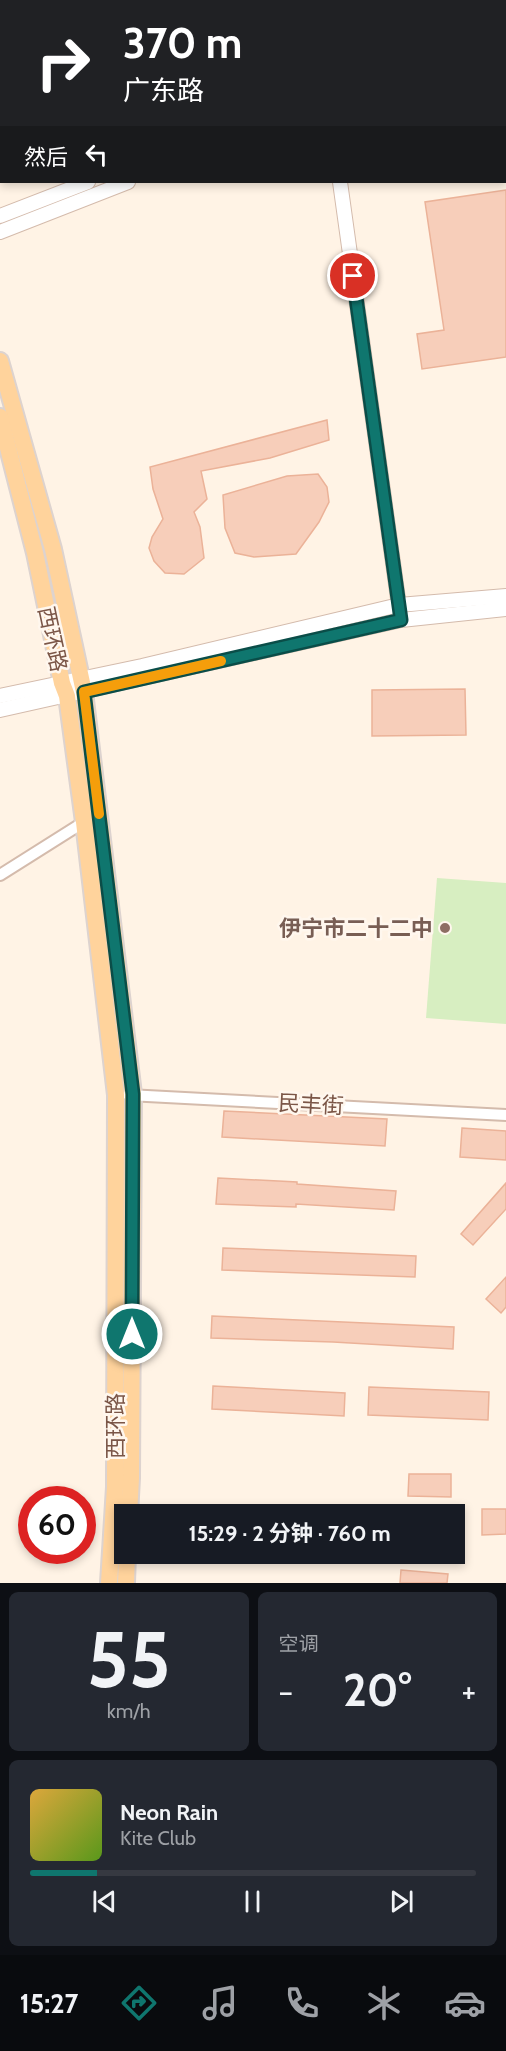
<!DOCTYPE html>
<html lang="zh">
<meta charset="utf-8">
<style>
:root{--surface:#171b24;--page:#242831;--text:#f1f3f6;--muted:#9ea1a6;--line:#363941;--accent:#0f766e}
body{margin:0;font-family:Cabin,"Noto Sans SC",sans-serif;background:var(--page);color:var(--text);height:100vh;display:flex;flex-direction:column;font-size:22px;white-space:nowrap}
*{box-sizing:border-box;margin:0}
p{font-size:20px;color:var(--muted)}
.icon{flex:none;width:33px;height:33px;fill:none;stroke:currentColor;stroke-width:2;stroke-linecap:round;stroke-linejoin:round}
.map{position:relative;height:1583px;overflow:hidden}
.side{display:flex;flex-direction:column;gap:9px;padding:9px;background:#0d0f14;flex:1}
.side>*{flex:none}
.guide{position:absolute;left:0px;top:0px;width:507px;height:183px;box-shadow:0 3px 9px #0003;background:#202124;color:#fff;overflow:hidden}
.speed{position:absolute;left:18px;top:1486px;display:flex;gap:12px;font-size:30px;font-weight:700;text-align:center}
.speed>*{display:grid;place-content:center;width:78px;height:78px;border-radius:50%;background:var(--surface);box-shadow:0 3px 9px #0003;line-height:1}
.speed .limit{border:9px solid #d22;background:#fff;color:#111}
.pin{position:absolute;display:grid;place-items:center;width:51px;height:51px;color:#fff;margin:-26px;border:3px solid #fff;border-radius:50%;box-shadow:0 2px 6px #0007}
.me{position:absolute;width:66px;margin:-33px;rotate:0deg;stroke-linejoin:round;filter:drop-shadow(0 0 4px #0008)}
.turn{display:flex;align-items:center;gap:21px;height:126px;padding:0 24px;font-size:27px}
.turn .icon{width:78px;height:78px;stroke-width:2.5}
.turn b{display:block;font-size:42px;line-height:51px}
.then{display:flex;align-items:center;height:57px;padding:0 24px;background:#0003;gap:12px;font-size:22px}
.big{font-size:45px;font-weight:700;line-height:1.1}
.side .widget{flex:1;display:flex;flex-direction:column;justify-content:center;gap:9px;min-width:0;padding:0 21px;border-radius:9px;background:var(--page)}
.side .dial{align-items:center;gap:0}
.dial b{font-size:78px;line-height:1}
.song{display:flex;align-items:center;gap:18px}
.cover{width:72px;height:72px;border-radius:9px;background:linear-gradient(135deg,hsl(40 70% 55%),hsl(90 70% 35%))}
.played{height:6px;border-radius:3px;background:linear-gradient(90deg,var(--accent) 15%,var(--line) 15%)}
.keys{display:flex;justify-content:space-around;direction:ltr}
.heat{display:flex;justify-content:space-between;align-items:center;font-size:33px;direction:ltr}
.side .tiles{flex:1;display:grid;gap:9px;grid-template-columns:1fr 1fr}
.widget:last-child{grid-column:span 2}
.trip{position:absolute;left:114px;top:1504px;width:351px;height:60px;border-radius:0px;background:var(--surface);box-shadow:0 3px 9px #0003;font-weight:700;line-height:60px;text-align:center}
.menu{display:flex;height:96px;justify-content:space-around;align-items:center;background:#090b0e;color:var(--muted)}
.menu .icon{width:42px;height:42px}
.menu .active{color:var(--accent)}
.menu b{font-size:27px;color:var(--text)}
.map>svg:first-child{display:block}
.green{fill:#d7eec1}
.building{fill:#f7ceba;stroke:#ebb298;stroke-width:1.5}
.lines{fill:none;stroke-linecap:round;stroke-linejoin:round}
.minor-casing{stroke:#d4bbac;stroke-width:14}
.tertiary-casing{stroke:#d4bbac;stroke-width:16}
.primary-casing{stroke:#ddd3cf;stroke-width:20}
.minor{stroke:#fff;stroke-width:10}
.tertiary{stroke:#fff;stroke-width:14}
.primary{stroke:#ffd39c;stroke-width:16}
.route-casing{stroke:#0a4d48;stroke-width:15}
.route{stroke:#0f766e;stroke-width:10}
.slow{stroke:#f59e0b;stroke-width:10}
.education-dot{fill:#8d6e63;stroke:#fff7ee;stroke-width:2}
.labels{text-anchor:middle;stroke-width:5;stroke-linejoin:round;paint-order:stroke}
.street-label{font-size:22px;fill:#7b5647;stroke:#fff7ee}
.education-label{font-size:22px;font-weight:bold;fill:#785e54;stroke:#fff7ee;text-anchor:end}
</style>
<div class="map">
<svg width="506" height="1583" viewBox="0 0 506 1583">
<rect width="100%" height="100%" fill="#fff3e5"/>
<polygon class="green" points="437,878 506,883 506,1024 426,1018"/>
<g class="building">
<polygon points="506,190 506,357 422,369 417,334 444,330 425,202"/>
<polygon points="327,420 329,440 270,458 201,471 207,499 194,512 200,527 204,558 184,574 165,573 154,561 149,548 152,537 163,519 153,489 150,467"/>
<polygon points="318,474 327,487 329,502 319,522 296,554 254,557 235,553 225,528 223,495 287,476"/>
<polygon points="465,689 466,735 372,736 372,690"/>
<polygon points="224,1111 387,1119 385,1146 222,1137"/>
<polygon points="462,1128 506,1131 506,1160 460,1157"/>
<polygon points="218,1178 297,1182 297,1184 396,1191 394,1210 296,1204 296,1207 216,1204"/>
<polygon points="506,1183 506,1209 473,1245 461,1234"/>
<polygon points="223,1248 416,1256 415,1277 222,1270"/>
<polygon points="506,1277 506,1307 501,1313 486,1299"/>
<polygon points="212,1316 454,1327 453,1349 333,1342 211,1338"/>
<polygon points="213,1386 345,1393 344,1416 212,1409"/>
<polygon points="369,1387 489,1392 488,1420 368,1415"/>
<polygon points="409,1474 451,1474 451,1497 408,1496"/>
<polygon points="482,1509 506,1509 506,1534 482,1535"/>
<polygon points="401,1570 448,1574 447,1583 400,1583"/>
</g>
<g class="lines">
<defs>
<g id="minor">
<polyline points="0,875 84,822"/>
<polyline points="128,1095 506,1115"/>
</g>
<g id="tertiary">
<polyline points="315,0 315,2"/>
<polyline points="340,182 400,613"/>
<polyline points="0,216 88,182"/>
<polyline points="0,232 128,182"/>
<polyline points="0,696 142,666 399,605 506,596"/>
<polyline points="0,710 401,620 506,609"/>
</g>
<g id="primary">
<polyline points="0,361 53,549 84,692 133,1094 131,1478 129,1515"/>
<polyline points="0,417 35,553 62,683 67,696 84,822 116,1095 115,1487 109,1583"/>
<polyline points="126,1583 127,1554"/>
</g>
</defs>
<use href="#minor" class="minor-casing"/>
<use href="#tertiary" class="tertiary-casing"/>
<use href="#primary" class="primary-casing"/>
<use href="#minor" class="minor"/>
<use href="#tertiary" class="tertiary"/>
<use href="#primary" class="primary"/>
</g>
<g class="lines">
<defs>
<polyline id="route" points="132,1334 133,1094 84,692 401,620 353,276"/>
</defs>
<use href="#route" class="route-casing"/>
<use href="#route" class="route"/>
<polyline class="slow" points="99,814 84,692 221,661"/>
</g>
<circle class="education-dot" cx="445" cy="928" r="6"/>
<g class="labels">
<g class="street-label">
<text transform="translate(53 639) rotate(78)" y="8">西环路</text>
<text transform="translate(311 1104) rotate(3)" y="8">民丰街</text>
<text transform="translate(115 1426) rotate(-90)" y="8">西环路</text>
</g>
<g class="education-label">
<text x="433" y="936">伊宁市二十二中</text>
</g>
</g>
</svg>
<div class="speed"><div class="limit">60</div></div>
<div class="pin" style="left:353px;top:276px;background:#d93025"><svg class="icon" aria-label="arrive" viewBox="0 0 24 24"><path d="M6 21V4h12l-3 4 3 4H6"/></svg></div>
<svg class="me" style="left:132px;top:1334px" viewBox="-20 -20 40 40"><circle r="17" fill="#0f766e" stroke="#fff" stroke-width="3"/><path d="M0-11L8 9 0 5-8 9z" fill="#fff"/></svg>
<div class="trip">15:29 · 2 分钟 · 760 m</div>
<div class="guide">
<div class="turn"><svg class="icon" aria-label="right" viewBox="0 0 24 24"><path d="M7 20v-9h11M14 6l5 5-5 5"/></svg><div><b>370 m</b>广东路</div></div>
<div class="then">然后<svg class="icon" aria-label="left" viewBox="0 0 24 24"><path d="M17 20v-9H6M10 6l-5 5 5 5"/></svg></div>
</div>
</div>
<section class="side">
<div class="tiles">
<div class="widget dial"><b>55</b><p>km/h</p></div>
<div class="widget"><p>空调</p>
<div class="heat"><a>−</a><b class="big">20°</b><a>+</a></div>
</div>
<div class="widget">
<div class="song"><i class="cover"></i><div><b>Neon Rain</b><p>Kite Club</p></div></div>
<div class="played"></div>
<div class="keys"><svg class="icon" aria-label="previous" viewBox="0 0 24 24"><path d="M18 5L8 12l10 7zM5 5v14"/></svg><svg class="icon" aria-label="pause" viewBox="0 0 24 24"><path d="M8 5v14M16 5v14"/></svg><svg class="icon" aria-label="next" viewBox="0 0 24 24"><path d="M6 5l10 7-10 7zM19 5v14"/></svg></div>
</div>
</div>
</section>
<nav class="menu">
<b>15:27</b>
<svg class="icon active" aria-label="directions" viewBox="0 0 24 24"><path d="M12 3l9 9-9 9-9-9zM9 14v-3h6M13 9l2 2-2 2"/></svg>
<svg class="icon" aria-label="music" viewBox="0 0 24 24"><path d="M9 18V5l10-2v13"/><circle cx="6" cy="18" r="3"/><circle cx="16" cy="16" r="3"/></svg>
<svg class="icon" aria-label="phone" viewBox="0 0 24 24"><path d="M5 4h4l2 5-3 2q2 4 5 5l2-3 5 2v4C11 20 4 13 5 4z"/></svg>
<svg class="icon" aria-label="climate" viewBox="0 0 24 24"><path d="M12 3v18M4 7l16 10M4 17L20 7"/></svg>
<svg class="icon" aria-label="car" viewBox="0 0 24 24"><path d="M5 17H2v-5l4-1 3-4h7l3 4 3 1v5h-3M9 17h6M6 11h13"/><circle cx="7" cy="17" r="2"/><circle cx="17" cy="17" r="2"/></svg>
</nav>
